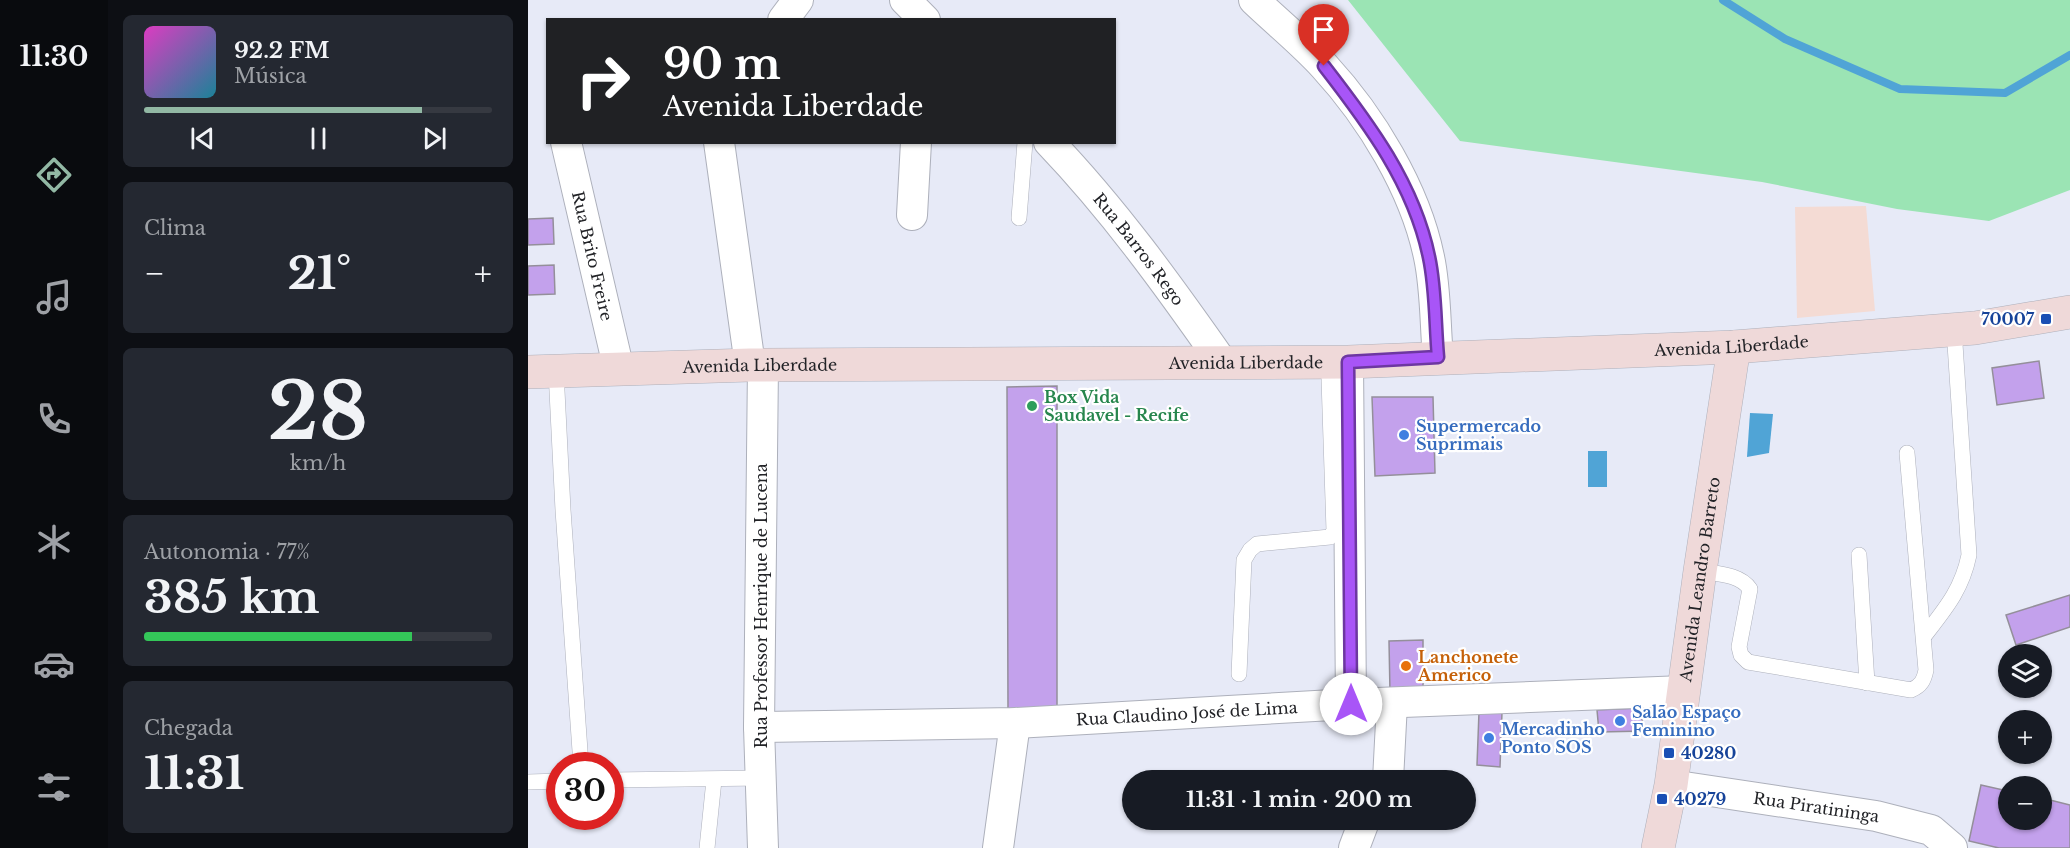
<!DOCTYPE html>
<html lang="pt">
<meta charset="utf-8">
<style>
:root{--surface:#171b24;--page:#242831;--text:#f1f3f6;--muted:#9ea1a6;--line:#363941;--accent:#92b8a4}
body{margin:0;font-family:"Libre Baskerville",serif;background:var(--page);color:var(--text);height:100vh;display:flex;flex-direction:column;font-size:22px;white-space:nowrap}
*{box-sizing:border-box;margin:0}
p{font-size:20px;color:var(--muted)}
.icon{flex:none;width:33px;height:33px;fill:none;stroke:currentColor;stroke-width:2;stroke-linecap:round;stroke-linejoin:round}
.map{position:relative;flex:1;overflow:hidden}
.side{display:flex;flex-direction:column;gap:15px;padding:15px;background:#0d0f14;width:420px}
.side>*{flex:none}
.banner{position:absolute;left:18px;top:18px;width:570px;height:126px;border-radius:0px;box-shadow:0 2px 4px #0004;background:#202124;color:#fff;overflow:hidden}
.tools{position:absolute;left:1470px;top:644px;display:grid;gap:12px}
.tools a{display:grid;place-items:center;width:54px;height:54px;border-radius:50%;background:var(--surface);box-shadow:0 2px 4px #0004;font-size:30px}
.speed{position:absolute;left:18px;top:752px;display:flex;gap:12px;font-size:30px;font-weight:700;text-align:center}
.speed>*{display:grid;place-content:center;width:78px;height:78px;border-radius:50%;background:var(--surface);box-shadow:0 2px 4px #0004;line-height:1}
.speed .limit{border:9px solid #d22;background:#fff;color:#111}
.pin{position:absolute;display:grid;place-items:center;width:51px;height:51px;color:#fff;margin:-62px -26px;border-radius:50% 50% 50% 0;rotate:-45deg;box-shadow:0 0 6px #0007}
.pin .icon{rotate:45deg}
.me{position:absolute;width:66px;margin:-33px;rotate:0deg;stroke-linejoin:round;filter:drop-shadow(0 0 4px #0008)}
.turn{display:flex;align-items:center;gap:21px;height:126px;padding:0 18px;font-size:27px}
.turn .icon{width:78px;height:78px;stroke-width:2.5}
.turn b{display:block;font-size:42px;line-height:51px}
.big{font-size:45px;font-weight:800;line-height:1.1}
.side .card{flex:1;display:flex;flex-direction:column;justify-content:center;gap:9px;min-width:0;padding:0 21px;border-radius:9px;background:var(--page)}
.side .dial{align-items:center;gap:0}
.dial b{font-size:78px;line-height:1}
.song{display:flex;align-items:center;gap:18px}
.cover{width:72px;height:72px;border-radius:9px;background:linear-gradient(135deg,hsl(310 70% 55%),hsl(190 70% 35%))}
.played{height:6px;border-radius:3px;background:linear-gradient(90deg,var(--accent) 80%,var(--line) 80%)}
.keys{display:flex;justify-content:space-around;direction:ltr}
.heat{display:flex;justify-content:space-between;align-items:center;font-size:33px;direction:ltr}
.charge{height:9px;border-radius:4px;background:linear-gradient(90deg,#34c759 77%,var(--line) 0)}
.trip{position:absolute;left:594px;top:770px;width:354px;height:60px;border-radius:30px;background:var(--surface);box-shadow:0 2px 4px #0004;font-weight:800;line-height:60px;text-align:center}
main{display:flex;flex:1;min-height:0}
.tab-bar{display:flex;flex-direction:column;width:108px;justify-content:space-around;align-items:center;background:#090b0e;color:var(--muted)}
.tab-bar .icon{width:42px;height:42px}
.tab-bar .current{color:var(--accent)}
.tab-bar b{font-size:27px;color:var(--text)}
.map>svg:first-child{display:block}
.education{fill:#f4dbd4}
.green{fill:#9be4b4}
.water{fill:#50a4d6}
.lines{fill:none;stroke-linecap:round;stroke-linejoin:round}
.stream{stroke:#50a4d6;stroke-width:8}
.building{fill:#c3a1ec;stroke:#948f9a;stroke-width:1.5}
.lane-casing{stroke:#adb0bb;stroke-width:16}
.street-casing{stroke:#adb0bb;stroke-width:32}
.secondary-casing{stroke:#adb0bb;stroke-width:34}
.lane{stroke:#fff;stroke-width:15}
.street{stroke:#fff;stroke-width:30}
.secondary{stroke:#efd9d9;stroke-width:33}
.route-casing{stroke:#6d37a1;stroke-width:15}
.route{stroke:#a855f7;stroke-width:10}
.transit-dot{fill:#1a4fb4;stroke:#fff;stroke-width:2}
.leisure-dot{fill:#2e9e5b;stroke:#fff;stroke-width:2}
.shop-dot{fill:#3f7fe0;stroke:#fff;stroke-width:2}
.food-dot{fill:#e8710a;stroke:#fff;stroke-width:2}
.labels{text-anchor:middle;stroke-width:4.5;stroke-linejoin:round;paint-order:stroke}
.street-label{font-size:16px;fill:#222327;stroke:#fff}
.transit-label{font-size:16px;font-weight:bold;fill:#164399;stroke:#fff;text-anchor:start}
.leisure-label{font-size:16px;font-weight:bold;fill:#27864d;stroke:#fff;text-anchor:start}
.shop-label{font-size:16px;font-weight:bold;fill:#366cbe;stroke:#fff;text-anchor:start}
.food-label{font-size:16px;font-weight:bold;fill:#c56008;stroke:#fff;text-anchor:start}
</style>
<main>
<nav class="tab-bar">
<b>11:30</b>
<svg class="icon current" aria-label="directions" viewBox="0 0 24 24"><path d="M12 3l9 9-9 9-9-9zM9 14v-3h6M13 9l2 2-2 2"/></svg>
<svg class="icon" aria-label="music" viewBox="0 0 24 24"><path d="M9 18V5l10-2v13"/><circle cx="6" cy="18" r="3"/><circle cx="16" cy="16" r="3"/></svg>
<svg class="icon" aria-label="phone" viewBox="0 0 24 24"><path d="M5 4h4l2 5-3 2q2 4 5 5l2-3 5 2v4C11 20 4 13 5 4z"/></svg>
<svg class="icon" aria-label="climate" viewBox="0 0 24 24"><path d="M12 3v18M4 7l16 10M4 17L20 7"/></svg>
<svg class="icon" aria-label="car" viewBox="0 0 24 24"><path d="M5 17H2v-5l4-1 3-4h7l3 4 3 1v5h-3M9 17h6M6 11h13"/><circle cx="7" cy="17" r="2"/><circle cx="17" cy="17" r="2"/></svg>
<svg class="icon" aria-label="filters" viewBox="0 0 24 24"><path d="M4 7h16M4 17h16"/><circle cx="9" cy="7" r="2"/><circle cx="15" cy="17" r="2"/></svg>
</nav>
<section class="side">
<div class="card">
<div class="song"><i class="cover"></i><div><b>92.2 FM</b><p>Música</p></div></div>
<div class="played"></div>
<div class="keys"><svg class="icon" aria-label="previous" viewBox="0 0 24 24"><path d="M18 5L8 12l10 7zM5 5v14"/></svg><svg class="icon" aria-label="pause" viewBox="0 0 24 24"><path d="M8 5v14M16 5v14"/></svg><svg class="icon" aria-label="next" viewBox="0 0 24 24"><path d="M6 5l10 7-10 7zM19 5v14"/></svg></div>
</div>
<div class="card"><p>Clima</p>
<div class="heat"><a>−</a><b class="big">21°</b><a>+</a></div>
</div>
<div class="card dial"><b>28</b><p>km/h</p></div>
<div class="card"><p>Autonomia · 77%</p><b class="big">385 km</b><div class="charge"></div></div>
<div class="card"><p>Chegada</p><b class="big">11:31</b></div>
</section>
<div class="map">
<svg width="1542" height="848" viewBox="0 0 1542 848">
<rect width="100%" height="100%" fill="#e7eaf7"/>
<polygon class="education" points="1338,206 1347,311 1269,318 1267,207"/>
<polygon class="green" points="820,0 1542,0 1542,190 1461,221 1369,209 1234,182 932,141"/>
<g class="water">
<polygon points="1222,413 1245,414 1241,453 1219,457"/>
<rect x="1060" y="451" width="19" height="36"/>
</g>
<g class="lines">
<polyline class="stream" points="1195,0 1257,39 1372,89 1477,93 1542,55"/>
</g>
<g class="building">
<polygon points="25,218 26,244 0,245 0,219"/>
<polygon points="26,265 27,294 0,295 0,266"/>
<polygon points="1511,361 1516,398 1469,405 1464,368"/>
<polygon points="529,386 529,710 480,711 479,387"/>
<polygon points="844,397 905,397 907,473 847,476"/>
<polygon points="1542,595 1542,627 1488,645 1478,615"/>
<polygon points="895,640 895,690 862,693 861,641"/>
<polygon points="1111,708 1117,731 1071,732 1069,710"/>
<polygon points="951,712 974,712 972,767 949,765"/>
<polygon points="1453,785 1480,791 1480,819 1514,819 1514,798 1542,805 1542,848 1471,848 1441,841"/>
</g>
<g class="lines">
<defs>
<g id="lane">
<polyline points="491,218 497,142"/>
<polyline points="28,371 35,510 53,765"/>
<polyline points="1331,555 1339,683"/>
<path d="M 1172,571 C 1189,574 1212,574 1222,589 L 1211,647 L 1213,655 L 1220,662 L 1383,690 C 1393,686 1396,680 1398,670 L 1379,453"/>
<path d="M 1397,635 C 1418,608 1434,589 1441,555 L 1426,329"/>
<polyline points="711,674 716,560 722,550 729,544 802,537 806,531 801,379 805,363"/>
<polyline points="82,780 234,778"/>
<polyline points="0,782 32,781"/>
<polyline points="179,848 186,780"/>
</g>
<g id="street">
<polyline points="377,0 397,20"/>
<path d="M 726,0 C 749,22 774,42 796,66 C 843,117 887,189 901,257 C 908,289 907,325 910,357"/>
<polyline points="255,20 270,0"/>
<path id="s1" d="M 38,142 L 91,370"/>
<polyline points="191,142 222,365"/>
<path id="s2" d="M 521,142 C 586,210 640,285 694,362"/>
<polyline points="384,215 388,142"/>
<polyline points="820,362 823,704"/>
<polyline points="235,365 231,727 235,848"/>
<path id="s3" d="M 231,727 L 487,723 L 823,704 L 1156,691"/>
<polyline points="860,780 864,703"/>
<path id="s4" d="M 1143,785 L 1348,816 L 1403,830 L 1424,848"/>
<polyline points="470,848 487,723"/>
<polyline points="826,848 837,819"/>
</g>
<g id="secondary">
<path id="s5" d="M 0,372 L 222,365 L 820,362 L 1206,347 L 1447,328 L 1542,312"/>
<path id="s6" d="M 1130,848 L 1143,785 L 1172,571 L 1206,347"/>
</g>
</defs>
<use href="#lane" class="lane-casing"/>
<use href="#street" class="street-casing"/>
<use href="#secondary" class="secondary-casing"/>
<use href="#lane" class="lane"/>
<use href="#street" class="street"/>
<use href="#secondary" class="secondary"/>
</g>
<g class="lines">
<defs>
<path id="route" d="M 796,66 C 841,124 886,184 901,257 C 908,289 907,325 910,357 L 820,362 L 823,704"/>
</defs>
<use href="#route" class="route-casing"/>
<use href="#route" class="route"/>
</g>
<g class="transit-dot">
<rect x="1512" y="313" width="12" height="12" rx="3"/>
<rect x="1135" y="747" width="12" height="12" rx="3"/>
<rect x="1128" y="793" width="12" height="12" rx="3"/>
</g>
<circle class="leisure-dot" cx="504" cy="406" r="6"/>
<g class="shop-dot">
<circle cx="876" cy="435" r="6"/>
<circle cx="1092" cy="721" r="6"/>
<circle cx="961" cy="738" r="6"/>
</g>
<circle class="food-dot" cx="878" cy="666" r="6"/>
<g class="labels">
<g class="street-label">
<text dy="6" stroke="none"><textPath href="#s2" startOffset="140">Rua Barros Rego</textPath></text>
<text dy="6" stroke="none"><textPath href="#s1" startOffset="117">Rua Brito Freire</textPath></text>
<text dy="6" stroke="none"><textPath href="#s5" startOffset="1204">Avenida Liberdade</textPath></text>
<text dy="6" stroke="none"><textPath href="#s5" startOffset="718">Avenida Liberdade</textPath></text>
<text dy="6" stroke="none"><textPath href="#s5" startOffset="232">Avenida Liberdade</textPath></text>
<text dy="6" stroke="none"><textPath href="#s6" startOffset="272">Avenida Leandro Barreto</textPath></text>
<text transform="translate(233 606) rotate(-90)" y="6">Rua Professor Henrique de Lucena</text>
<text dy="6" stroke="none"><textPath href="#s3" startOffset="428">Rua Claudino José de Lima</textPath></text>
<text dy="6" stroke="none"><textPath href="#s4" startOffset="147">Rua Piratininga</textPath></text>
</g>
<g class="transit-label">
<text x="1506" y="325" text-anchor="end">70007</text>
<text x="1153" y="759">40280</text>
<text x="1146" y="805">40279</text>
</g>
<g class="leisure-label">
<text x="516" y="403">Box Vida<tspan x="516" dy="18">Saudavel - Recife</tspan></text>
</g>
<g class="shop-label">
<text x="888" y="432">Supermercado<tspan x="888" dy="18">Suprimais</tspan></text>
<text x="1104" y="718">Salão Espaço<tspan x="1104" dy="18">Feminino</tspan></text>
<text x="973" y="735">Mercadinho<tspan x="973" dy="18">Ponto SOS</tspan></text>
</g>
<g class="food-label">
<text x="890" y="663">Lanchonete<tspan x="890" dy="18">Americo</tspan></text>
</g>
</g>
</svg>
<div class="tools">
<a><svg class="icon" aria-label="layers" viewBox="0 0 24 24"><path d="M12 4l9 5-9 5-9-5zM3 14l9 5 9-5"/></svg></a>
<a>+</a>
<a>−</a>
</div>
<div class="speed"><div class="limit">30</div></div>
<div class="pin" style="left:796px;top:66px;background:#d93025"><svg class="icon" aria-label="arrive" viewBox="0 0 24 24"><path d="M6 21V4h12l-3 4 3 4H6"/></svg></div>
<svg class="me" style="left:823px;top:704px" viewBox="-20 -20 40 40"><circle r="19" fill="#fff"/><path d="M0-13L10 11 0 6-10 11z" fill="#a855f7"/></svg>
<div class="trip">11:31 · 1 min · 200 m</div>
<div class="banner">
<div class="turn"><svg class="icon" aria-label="right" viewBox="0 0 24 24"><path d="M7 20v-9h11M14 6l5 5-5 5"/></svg><div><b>90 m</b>Avenida Liberdade</div></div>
</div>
</div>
</main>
